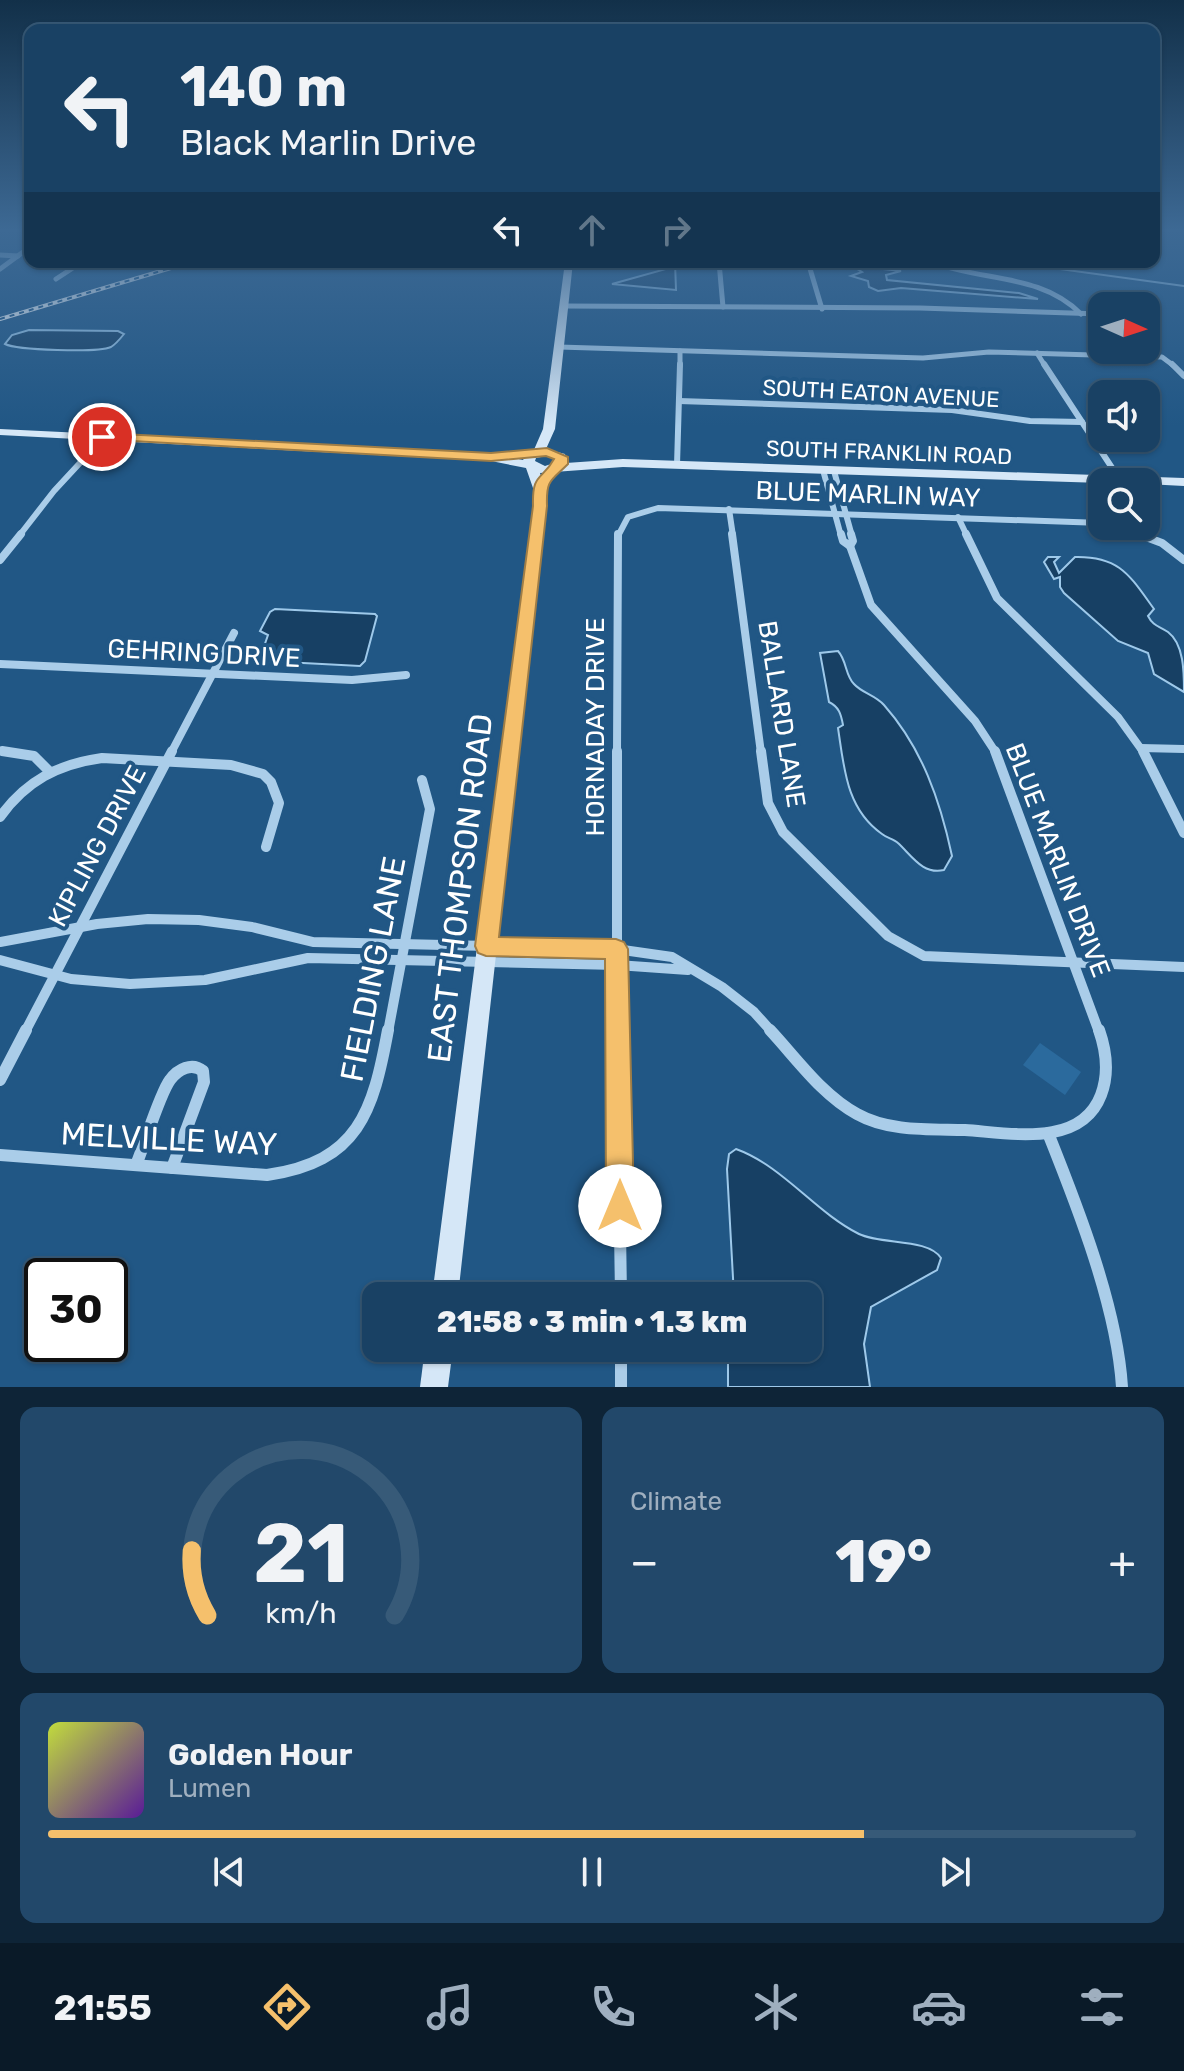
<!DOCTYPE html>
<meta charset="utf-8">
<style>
:root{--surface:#194164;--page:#22486a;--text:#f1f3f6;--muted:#9fafbf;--line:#375a78;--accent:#f5c06c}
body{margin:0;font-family:Rubik,sans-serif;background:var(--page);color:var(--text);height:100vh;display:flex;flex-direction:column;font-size:30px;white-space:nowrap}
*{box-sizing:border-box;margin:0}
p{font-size:26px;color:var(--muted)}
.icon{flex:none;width:44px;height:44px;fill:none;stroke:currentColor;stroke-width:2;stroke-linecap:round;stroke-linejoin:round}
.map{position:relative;height:1387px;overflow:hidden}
.side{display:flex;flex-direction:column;gap:20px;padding:20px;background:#0e2437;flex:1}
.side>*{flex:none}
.hud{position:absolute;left:24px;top:24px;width:1136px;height:244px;border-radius:16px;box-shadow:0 2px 6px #0004,0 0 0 2px var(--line);background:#194164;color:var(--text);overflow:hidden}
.needle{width:52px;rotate:93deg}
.buttons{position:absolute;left:1088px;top:292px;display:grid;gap:16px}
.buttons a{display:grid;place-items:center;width:72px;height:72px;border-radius:16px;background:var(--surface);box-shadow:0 2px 6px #0004,0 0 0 2px var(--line);font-size:40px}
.speed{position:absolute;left:24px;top:1258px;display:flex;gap:16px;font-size:40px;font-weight:700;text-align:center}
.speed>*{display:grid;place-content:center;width:104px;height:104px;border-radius:50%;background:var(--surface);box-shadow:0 2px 6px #0004,0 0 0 2px var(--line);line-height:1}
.speed .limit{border:4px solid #111;border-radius:12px;background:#fff;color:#111}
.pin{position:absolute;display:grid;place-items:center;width:68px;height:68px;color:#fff;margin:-34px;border:4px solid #fff;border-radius:50%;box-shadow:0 2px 8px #0007}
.me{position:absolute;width:88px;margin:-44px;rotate:0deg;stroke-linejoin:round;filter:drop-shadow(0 0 6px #0008)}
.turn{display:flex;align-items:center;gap:28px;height:168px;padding:0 24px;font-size:36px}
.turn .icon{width:104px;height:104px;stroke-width:2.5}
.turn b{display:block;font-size:56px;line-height:68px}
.lanes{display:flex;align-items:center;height:76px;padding:0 24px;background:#0003;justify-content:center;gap:40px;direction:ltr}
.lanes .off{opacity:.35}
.big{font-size:60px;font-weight:800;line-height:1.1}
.side .card{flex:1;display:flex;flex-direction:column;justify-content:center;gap:12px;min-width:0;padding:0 28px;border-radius:16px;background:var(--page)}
.side .dial{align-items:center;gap:0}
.dial svg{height:208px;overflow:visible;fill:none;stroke:var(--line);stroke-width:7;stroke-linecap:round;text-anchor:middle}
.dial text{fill:var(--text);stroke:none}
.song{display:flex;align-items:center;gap:24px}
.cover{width:96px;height:96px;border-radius:12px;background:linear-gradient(135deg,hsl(70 70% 55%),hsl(270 70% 35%))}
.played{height:8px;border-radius:4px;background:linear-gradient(90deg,var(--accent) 75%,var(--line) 75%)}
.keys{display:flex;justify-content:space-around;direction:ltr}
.heat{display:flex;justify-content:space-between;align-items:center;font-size:44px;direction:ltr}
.side .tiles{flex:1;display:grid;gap:20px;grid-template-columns:1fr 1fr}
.card:last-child{grid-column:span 2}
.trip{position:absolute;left:362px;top:1282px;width:460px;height:80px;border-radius:16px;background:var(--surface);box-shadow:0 2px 6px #0004,0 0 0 2px var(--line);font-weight:800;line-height:80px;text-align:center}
.menu{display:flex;height:128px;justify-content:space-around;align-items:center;background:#0a1a28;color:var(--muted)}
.menu .icon{width:56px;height:56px}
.menu .on{color:var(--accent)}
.menu b{font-size:36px;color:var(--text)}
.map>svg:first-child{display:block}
.green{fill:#2b6a9d}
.water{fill:#174064;stroke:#9ec9ea;stroke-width:2}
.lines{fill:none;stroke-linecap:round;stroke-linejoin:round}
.stream{stroke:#9ec9ea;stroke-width:2}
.minor-far4{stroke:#aacde9;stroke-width:5}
.minor-far3{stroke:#aacde9;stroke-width:6}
.minor-far2{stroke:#aacde9;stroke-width:8}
.minor-far1{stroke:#aacde9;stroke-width:10}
.minor{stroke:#aacde9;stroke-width:12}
.secondary{fill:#d5e7f7;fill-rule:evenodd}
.rail-casing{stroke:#fff;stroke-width:4}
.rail{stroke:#215785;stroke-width:2;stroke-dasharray:5;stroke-linecap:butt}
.route{fill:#f5c06c;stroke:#9f7d46;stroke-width:2}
.labels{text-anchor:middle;stroke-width:8;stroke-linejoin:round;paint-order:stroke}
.far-street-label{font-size:22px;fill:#fff;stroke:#215785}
.street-label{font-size:26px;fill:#fff;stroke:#215785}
.near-street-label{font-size:32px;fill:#fff;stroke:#215785}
</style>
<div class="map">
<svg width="1184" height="1387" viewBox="0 0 1184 1387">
<rect width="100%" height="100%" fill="#215785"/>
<polygon class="green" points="1040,1043 1081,1072 1065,1095 1023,1065"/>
<g class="water">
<polygon points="654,262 675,262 676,290 612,284 666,269"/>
<polygon points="846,262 890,263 883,269 901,271 886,275 887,280 1019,293 1038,299 901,288 878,291 869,287 868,281 851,276 862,272"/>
<path d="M 29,330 L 118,331 L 124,334 C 120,339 116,344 111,347 C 97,353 17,350 5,344 L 12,335 Z"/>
<path d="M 1048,557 L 1059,557 L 1054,562 L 1059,573 L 1075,557 C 1120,556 1130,576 1154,609 L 1148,616 C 1153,626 1159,626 1168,632 C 1184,644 1184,672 1184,692 L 1154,674 L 1148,653 L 1118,641 L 1064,593 L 1060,587 L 1060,577 L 1054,579 L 1044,562 Z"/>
<polygon points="275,609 375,614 377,616 365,661 360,666 265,661 260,658 268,635 260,631 270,612"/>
<path d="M 838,651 C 847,661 845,675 854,684 C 862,693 875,695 884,705 C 922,748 940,800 952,856 L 944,870 C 923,875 912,856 898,843 C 894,839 887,838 882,834 C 846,809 844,767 838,728 L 843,725 C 841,714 839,707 829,702 L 820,653 Z"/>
<path d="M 736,1149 C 783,1166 815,1212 859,1234 C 882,1245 928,1238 941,1258 L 937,1270 L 871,1307 L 864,1344 L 870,1387 L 728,1387 L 728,1348 L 808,1348 L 808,1296 L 734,1296 L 727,1169 L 729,1154 Z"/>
</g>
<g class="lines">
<polyline class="stream" points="1009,262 1184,286"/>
<g class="minor-far4">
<polyline points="0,255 18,256"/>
<polyline points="719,262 723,307"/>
<polyline points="808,262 822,309"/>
<path d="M 932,262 C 983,282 1040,273 1081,314"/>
<polyline points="0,269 30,247"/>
<polyline points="56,279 82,262"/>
<polyline points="564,306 920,308 1102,314"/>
<polyline points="1146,311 1154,305 1152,296"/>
<polyline points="559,347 923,358 989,352 1162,357 1174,366"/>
<polyline points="1037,353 1045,366"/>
<polyline points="680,366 680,351"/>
</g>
<g class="minor-far3">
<polyline points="1044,364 1120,480"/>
<polyline points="1172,364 1184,376"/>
<polyline points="679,401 952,410 1030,421 1082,422"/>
<polyline points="677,465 680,364"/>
<polyline points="823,470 841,536"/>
<polyline points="834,471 852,536"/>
<polyline points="729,509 733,536"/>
<polyline points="958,517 967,536"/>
<polyline points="1119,526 1143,536"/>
<polyline points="19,536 54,491 104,437"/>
<polyline points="618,536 628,517 658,508 1102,523"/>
</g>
<g class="minor-far2">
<polyline points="732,534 761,753"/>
<polyline points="841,534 843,541 850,546 853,541 851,534"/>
<polyline points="966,534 997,598 1118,717 1144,753"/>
<polyline points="1138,534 1162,543 1184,560"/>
<polyline points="850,546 871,605 975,721 996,753"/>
<polyline points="0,560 21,534"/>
<polyline points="0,664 352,680 406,675"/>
<polyline points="1141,748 1184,749"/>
<polyline points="0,751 16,753"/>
<polyline points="171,753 234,633"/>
<polyline points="617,753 618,534"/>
</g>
<g class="minor-far1">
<polyline points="2,751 34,756 49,771"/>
<polyline points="617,751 617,1032"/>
<polyline points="761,751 768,803 783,832 888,936 924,956 1184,967"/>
<polyline points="995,751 1099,1032"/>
<polyline points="1143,751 1184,833"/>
<path d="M 0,817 C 26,781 58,764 102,758 L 231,765 L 263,774 L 271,782 L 279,803 L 266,847"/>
<polyline points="0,942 97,924 148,919 199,920 252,927 313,942 616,949 672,957 722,987 754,1012 772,1032"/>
<polyline points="0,960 71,979 130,984 205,980 308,958 617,965 688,970"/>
<polyline points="25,1032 172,751"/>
<polyline points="388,1032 430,809 422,780"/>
</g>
<g class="minor">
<polyline points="617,1030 621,1296"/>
<path d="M 770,1030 C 797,1059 822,1095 857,1114 C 889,1132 930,1129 965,1130 C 1010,1133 1081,1148 1101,1095 C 1109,1074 1106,1050 1099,1030"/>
<polyline points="0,1080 26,1030"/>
<path d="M 1048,1133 C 1078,1208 1117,1307 1122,1387"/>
<path d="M 0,1155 L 267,1175 C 359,1162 373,1111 388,1030"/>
<path d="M 136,1165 C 144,1146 160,1093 170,1080 C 178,1069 192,1062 203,1071 L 204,1082 L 172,1168"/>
<polyline points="621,1348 621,1387"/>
</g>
<g class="secondary">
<path d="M 565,262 L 573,262 L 555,429 L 546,449 L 565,454 L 566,463 L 623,459 L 1184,478 L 1184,486 L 1146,484 L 1146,482 L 1102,483 L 623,467 L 540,473 L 545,488 L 546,506 L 458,1296 L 432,1296 L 534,506 L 533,488 L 526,468 L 491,461 L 0,435 L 0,429 L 491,453 L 523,460 L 527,453 L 533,452 L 543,429 ZM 546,456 L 555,459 L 554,463 L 545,466 L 535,461 L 536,458 Z"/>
<polygon points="425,1348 453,1348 448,1387 420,1387"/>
</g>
<defs>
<polyline id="rail" points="0,319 191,262"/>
</defs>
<use href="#rail" class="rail-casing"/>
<use href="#rail" class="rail"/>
</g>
<linearGradient id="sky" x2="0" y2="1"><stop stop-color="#123049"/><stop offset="0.54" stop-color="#3d6994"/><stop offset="1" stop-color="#3d6994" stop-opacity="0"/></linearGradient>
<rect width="1184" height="426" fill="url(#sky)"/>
<path class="route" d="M 102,433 L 491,453 L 547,448 L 568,457 L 568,464 C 551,481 546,479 547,506 L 499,937 L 616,939 L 624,942 L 628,949 L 634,1206 L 630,1216 L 620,1220 L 610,1216 L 606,1206 L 605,959 L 486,956 L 478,953 L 475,946 L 533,506 C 532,472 542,481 554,459 L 546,456 L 491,461 L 97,439 L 97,434 Z"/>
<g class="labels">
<g class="far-street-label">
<text transform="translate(881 393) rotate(3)" y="8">SOUTH EATON AVENUE</text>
<text transform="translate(889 452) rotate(2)" y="8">SOUTH FRANKLIN ROAD</text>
</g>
<g class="street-label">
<text transform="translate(868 494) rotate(2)" y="9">BLUE MARLIN WAY</text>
<text transform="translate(204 653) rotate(3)" y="9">GEHRING DRIVE</text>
<text transform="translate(782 714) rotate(81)" y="9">BALLARD LANE</text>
<text transform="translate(595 727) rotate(-90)" y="9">HORNADAY DRIVE</text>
<text transform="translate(97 846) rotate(-62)" y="9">KIPLING DRIVE</text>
<text transform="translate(1058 860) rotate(69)" y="9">BLUE MARLIN DRIVE</text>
</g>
<g class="near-street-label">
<text transform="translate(460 888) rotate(-83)" y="11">EAST THOMPSON ROAD</text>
<text transform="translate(373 969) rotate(-79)" y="11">FIELDING LANE</text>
<text transform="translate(169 1139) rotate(3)" y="11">MELVILLE WAY</text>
</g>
</g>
</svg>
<div class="buttons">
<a><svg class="needle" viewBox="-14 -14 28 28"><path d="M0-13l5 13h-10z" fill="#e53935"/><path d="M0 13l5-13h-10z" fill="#9fafbf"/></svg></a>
<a><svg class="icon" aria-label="sound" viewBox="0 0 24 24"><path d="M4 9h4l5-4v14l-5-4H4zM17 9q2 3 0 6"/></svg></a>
<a><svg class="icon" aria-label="search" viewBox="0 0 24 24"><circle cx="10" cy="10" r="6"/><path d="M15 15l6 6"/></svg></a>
</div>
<div class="speed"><div class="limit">30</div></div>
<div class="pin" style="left:102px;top:437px;background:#d93025"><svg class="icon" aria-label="arrive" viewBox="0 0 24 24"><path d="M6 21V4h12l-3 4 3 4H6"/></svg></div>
<svg class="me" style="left:620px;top:1206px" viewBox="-20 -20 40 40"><circle r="19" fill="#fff"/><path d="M0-13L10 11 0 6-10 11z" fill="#f5c06c"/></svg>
<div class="trip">21:58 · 3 min · 1.3 km</div>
<div class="hud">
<div class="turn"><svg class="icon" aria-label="left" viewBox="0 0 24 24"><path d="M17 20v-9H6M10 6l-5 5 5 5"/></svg><div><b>140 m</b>Black Marlin Drive</div></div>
<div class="lanes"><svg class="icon" aria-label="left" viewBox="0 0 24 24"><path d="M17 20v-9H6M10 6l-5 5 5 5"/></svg><svg class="icon off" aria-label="ahead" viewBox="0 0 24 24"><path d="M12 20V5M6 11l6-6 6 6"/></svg><svg class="icon off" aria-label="right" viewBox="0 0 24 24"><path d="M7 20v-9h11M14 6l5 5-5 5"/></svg></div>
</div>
</div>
<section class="side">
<div class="tiles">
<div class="card dial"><svg viewBox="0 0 100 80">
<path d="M14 69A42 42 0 1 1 86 69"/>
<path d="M14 69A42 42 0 0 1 8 44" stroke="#f5c06c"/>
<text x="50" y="56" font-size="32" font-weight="700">21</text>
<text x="50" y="72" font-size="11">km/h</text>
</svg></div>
<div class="card"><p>Climate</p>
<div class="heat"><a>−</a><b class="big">19°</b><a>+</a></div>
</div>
<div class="card">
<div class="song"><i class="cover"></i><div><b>Golden Hour</b><p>Lumen</p></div></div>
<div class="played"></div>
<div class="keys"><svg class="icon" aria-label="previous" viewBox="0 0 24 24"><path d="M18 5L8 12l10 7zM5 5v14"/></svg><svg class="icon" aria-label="pause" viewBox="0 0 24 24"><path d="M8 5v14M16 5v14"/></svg><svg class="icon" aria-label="next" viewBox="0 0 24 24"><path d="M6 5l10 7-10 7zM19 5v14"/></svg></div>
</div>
</div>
</section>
<nav class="menu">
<b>21:55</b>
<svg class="icon on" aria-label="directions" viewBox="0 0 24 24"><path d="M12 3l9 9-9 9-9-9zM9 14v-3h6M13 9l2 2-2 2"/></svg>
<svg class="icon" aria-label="music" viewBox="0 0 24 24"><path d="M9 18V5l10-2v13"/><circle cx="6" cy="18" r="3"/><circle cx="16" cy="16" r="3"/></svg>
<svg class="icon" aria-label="phone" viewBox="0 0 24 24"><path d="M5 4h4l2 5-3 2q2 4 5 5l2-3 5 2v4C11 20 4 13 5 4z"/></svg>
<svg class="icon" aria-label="climate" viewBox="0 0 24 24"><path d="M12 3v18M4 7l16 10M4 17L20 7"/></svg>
<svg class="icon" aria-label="car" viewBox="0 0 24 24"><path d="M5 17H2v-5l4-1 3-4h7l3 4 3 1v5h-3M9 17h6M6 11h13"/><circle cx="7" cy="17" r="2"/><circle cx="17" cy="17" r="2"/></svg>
<svg class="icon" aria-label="filters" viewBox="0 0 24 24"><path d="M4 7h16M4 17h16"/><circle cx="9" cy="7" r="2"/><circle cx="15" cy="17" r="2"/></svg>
</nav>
